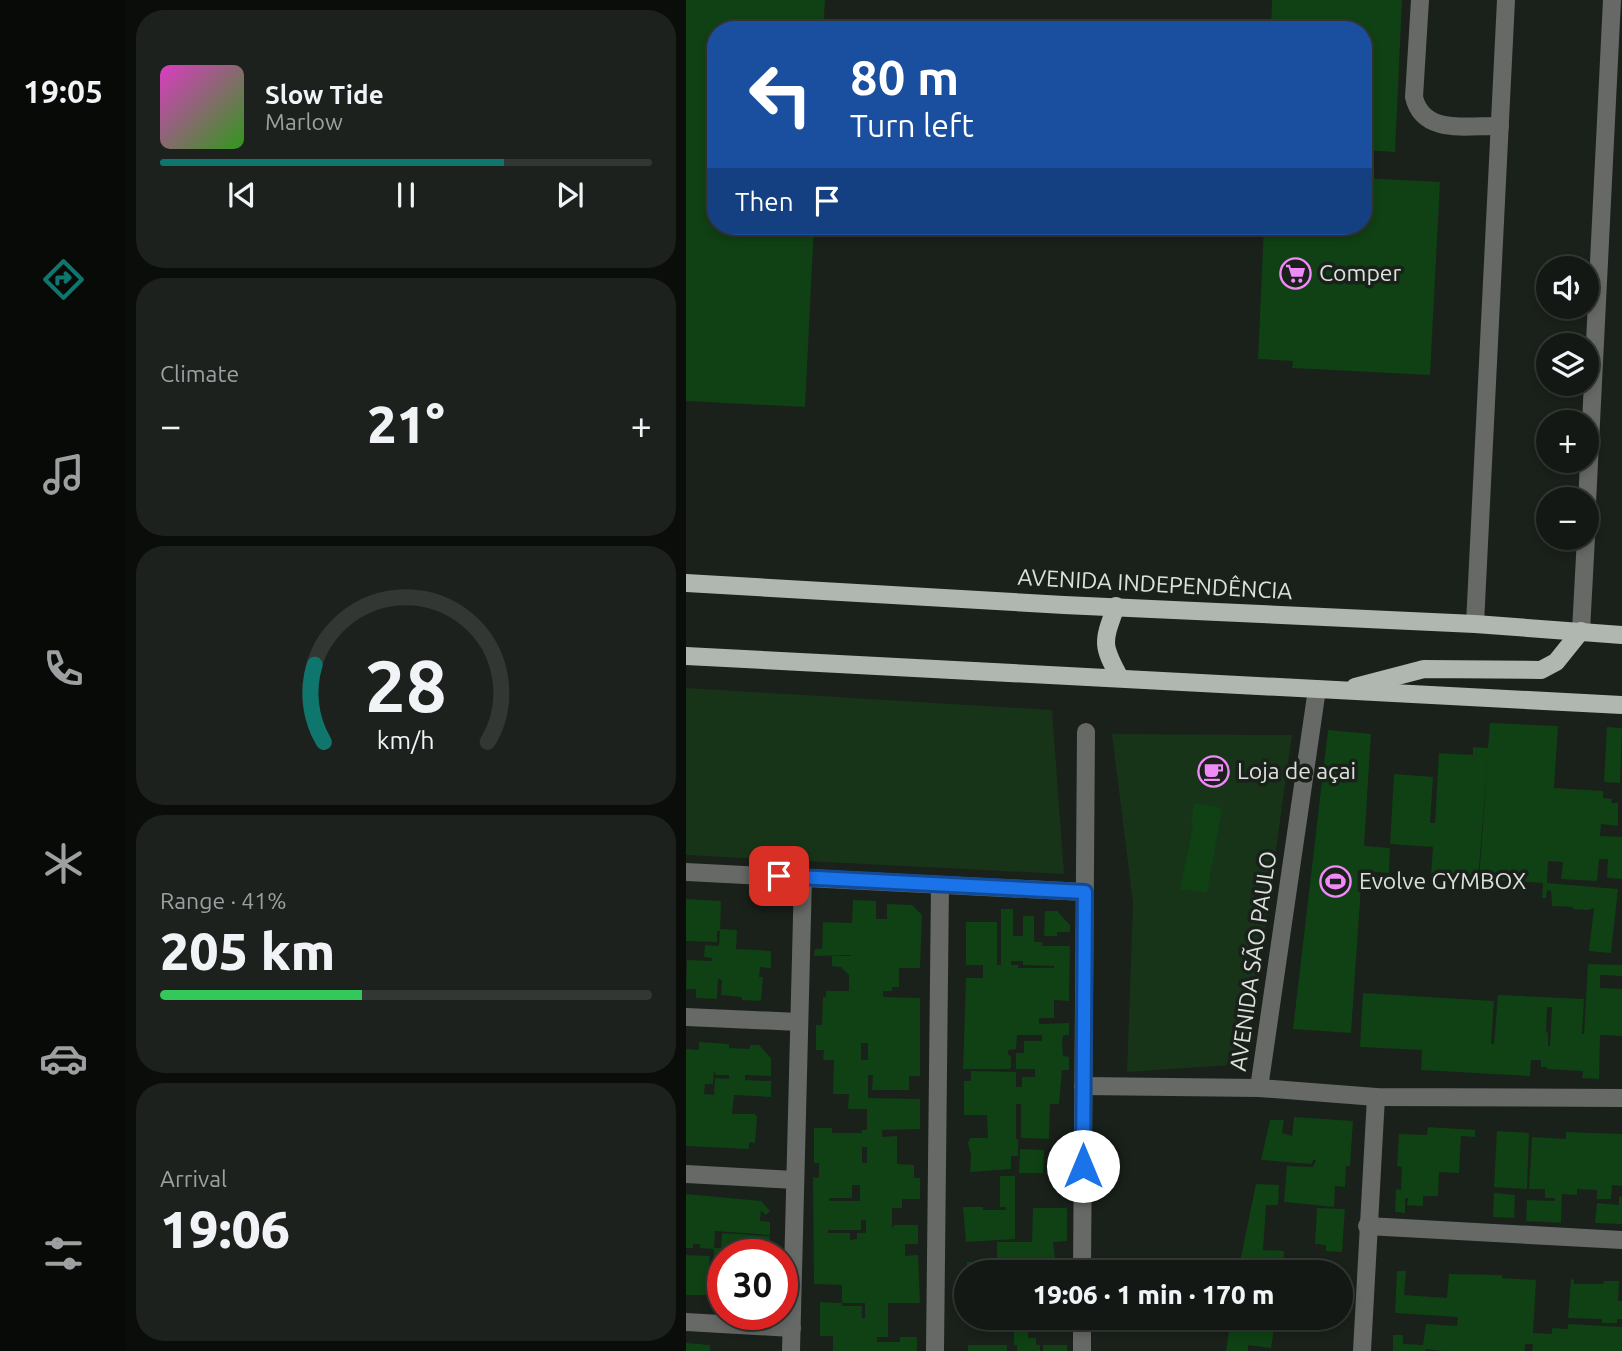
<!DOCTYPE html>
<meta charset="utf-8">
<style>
:root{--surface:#141814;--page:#1d211d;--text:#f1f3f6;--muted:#9da0a0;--line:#333734;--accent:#0f766e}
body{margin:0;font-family:Ubuntu,sans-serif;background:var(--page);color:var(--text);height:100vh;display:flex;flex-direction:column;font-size:26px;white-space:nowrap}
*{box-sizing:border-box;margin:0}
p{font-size:23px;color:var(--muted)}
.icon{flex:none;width:38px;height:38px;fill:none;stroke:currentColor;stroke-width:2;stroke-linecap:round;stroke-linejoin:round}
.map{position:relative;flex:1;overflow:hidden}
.sheet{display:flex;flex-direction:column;gap:10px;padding:10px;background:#0b0d0b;width:560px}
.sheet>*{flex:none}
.top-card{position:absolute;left:21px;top:21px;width:665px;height:214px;border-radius:28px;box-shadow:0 4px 10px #0003,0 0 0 2px var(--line);background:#1a4fa0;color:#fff;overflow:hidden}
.fabs{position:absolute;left:850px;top:256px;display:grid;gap:14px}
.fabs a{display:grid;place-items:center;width:63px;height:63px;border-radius:50%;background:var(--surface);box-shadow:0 4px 10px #0003,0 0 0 2px var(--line);font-size:35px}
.speed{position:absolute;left:21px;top:1239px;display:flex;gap:14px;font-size:35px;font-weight:700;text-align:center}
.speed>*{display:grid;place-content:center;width:91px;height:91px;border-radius:50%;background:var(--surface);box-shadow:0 4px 10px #0003,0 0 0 2px var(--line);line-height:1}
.speed .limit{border:10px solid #d22;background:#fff;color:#111}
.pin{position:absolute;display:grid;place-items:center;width:60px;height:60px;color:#fff;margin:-30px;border-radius:14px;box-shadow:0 4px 10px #0006}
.me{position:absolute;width:77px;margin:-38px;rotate:0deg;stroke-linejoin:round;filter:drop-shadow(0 0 5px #0008)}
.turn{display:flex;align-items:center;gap:24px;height:147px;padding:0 28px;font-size:32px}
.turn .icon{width:91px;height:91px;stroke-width:2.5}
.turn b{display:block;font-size:49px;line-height:60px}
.then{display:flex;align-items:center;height:66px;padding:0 28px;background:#0003;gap:14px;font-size:26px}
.big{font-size:52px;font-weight:800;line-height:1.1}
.sheet .widget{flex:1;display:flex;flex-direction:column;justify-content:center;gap:10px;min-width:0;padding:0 24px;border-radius:28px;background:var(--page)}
.sheet .dial{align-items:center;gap:0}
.dial svg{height:182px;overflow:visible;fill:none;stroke:var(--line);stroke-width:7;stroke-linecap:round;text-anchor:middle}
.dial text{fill:var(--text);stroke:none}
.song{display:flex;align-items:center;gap:21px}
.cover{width:84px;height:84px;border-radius:10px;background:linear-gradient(135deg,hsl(310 70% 55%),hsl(110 70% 35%))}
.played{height:7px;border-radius:4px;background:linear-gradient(90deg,var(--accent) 70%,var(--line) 70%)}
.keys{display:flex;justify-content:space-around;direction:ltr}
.heat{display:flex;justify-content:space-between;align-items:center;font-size:38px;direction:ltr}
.charge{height:10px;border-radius:5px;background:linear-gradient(90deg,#34c759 41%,var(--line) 0)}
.trip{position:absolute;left:268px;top:1260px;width:399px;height:70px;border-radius:35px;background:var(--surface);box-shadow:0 4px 10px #0003,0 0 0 2px var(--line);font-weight:800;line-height:70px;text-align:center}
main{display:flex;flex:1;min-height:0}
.tabs{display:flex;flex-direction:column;width:126px;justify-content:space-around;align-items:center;background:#080a08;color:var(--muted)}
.tabs .icon{width:49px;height:49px}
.tabs .on{color:var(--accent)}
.tabs b{font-size:32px;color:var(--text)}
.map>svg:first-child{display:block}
.green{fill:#173418}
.building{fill:#0f4114;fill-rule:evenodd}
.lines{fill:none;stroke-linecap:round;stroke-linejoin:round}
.minor{stroke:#666966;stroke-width:18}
.major{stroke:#b0b6b0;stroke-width:18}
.route-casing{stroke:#114b97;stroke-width:18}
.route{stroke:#1a73e8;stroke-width:12}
.labels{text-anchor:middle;stroke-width:7;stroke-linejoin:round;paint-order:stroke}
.poi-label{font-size:23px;fill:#dde1dd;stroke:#1a201a;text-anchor:start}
.street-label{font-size:23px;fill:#dde1dd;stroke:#1a201a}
</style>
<main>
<nav class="tabs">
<b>19:05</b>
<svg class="icon on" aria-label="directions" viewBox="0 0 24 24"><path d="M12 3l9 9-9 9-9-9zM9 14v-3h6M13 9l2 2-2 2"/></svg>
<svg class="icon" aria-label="music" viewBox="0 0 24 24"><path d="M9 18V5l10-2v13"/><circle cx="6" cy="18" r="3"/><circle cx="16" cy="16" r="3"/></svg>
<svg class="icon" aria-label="phone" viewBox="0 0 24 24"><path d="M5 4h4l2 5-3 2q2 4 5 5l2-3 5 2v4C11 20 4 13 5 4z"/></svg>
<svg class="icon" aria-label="climate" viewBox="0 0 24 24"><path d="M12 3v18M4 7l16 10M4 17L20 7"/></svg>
<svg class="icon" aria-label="car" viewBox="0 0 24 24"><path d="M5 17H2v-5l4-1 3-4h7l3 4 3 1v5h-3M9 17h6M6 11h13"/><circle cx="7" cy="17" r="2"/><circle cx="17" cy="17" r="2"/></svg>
<svg class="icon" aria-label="filters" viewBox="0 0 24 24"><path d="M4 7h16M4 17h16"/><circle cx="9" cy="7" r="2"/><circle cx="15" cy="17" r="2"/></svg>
</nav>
<section class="sheet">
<div class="widget">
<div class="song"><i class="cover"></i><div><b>Slow Tide</b><p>Marlow</p></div></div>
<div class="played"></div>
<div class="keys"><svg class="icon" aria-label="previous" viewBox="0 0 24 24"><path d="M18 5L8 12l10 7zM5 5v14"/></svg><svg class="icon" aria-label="pause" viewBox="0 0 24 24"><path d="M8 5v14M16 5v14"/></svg><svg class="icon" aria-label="next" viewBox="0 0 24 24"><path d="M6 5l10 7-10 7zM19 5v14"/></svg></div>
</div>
<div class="widget"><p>Climate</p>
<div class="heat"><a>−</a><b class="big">21°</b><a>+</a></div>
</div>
<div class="widget dial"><svg viewBox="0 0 100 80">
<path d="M14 69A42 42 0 1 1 86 69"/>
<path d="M14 69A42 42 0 0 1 10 35" stroke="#0f766e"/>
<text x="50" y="56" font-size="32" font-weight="700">28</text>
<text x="50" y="72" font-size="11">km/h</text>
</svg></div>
<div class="widget"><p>Range · 41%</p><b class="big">205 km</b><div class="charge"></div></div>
<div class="widget"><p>Arrival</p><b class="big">19:06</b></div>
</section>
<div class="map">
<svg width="936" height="1351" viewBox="0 0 936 1351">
<rect width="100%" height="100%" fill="#1a201a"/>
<g class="green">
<polygon points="0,688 366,710 378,874 0,855"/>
<polygon points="426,734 606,735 560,1064 441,1072 447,903"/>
</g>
<g class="building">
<polygon points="0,0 139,0 137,30 30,30 30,226 128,226 119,407 0,401"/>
<polygon points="586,0 716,0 709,152 677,150 677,30 585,30"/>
<polygon points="677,178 754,182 744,375 606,368 607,361 572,359 578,226 677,226"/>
<polygon points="804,723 872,726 868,788 917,791 917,798 926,799 925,803 932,803 932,826 915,824 914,836 936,837 936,879 921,878 922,859 913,859 911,881 875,879 877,862 862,861 861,883 932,889 925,953 903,951 908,908 902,910 887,909 887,907 866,906 865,891 861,890 860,898 856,898 857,883 793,879 802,756 792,879 745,876 747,847 704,844 708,774 747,777 744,823 749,823 753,753 787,755 787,747 802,748"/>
<polygon points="921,727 936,728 934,783 918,782"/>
<polygon points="642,730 685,734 678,846 704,848 703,873 676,871 665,1033 607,1029"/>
<polygon points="508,803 536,808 521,893 494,889 507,826 505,824"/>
<polygon points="0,899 35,901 34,931 31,931 31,942 0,941"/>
<path d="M 167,900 L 190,901 L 190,919 L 201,919 L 201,904 L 226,905 L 236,915 L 234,968 L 213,968 L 213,987 L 206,987 L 206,991 L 197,991 L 197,997 L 234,998 L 234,1076 L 223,1076 L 223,1090 L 186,1090 L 187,1075 L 182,1075 L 182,1098 L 234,1099 L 234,1129 L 196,1130 L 196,1137 L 211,1136 L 211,1164 L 228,1165 L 228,1178 L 234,1178 L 234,1199 L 216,1199 L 216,1208 L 206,1208 L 206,1229 L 208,1225 L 232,1225 L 232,1244 L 219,1244 L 219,1256 L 232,1255 L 234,1303 L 202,1303 L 202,1337 L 191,1337 L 191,1342 L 214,1342 L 214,1337 L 231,1337 L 231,1351 L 147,1351 L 147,1336 L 134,1336 L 134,1302 L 153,1303 L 156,1303 L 156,1285 L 128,1284 L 127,1177 L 133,1178 L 133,1163 L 128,1163 L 128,1128 L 146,1128 L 146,1133 L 176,1133 L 176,1130 L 181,1130 L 181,1109 L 162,1109 L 163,1094 L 147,1094 L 148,1060 L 137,1060 L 138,1050 L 130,1050 L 130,1025 L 136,1025 L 137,997 L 140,997 L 140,991 L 163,991 L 163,975 L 155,967 L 146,966 L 146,956 L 165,956 L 165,955 L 128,956 L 129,949 L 136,949 L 137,922 L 166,923 ZM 175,1043 L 182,1043 L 182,1060 L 175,1060 ZM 176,1147 L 181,1147 L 181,1163 L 176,1163 ZM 166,1185 L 174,1185 L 174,1201 L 143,1201 L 143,1198 L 166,1198 ZM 175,1220 L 180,1220 L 180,1233 L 171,1233 L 171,1239 L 164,1240 L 164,1233 L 142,1233 L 142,1230 L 175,1230 ZM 156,1303 L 179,1303 L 179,1318 L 176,1318 L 176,1306 L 156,1306 Z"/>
<path d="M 315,909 L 327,909 L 327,936 L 337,936 L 337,916 L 348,916 L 348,942 L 356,942 L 356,946 L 384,946 L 383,1001 L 368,1000 L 368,1018 L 353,1018 L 353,1024 L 383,1023 L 383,1035 L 377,1035 L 376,1043 L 377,1056 L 383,1057 L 383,1070 L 376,1070 L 373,1104 L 364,1104 L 363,1139 L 335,1138 L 335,1104 L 330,1104 L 330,1139 L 332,1139 L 332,1156 L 325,1156 L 325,1169 L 284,1172 L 285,1155 L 282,1143 L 284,1138 L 302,1138 L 301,1115 L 278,1115 L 278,1081 L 285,1081 L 285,1071 L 330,1072 L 330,1087 L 336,1087 L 336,1077 L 349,1077 L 349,1069 L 330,1069 L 330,1053 L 338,1053 L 338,1041 L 356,1041 L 356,1035 L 331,1035 L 330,1049 L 322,1050 L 322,1054 L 325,1057 L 325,1067 L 323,1069 L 277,1069 L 280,978 L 297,978 L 297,965 L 280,965 L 280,922 L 311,922 L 311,965 L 315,965 ZM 325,961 L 337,961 L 337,965 L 368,966 L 368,968 L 332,968 L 332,965 L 325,965 Z"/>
<polygon points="359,911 371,911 384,925 384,932 371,932 371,936 358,936"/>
<polygon points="34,929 51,930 50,949 85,951 85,968 74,967 73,977 77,977 75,1001 56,1000 56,997 35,995 36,980 32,979 31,999 10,998 10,989 0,989 1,960 26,961 26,958 18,957 19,945 33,946"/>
<path d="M 902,964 L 936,965 L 936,976 L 914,975 L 914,988 L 936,989 L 936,1036 L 914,1035 L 913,1079 L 896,1078 L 897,1071 L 861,1069 L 861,1067 L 855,1067 L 855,1060 L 845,1060 L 844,1076 L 735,1070 L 736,1050 L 674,1047 L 677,993 L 808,1001 L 805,1044 L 808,1044 L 812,995 L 898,999 L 896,1034 L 898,1034 ZM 861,1007 L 866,1007 L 864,1046 L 862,1046 L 862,1033 L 860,1032 Z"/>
<path d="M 13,1042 L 43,1044 L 43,1048 L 64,1049 L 64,1045 L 73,1045 L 85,1058 L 85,1076 L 59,1075 L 59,1080 L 85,1081 L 85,1097 L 48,1095 L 46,1114 L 69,1114 L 71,1117 L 69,1143 L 63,1142 L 63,1149 L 0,1146 L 0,1049 L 13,1050 ZM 28,1071 L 30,1075 L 43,1075 L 43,1079 L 29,1078 L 28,1095 L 18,1094 L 19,1084 L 27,1084 Z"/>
<polygon points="608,1117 667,1121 664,1166 660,1166 659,1187 649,1186 648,1207 598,1202 601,1166 627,1167 630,1160 627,1160 626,1164 575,1160 584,1120 598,1120 596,1133 606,1136"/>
<polygon points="742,1127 789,1130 789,1137 775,1136 773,1173 753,1172 752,1196 737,1196 737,1206 721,1205 722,1198 719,1198 719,1213 709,1212 710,1189 715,1190 716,1167 711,1166 713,1134 741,1135"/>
<polygon points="811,1131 843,1133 841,1189 808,1187"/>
<polygon points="880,1132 936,1134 936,1186 926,1185 925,1199 911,1199 911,1190 891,1189 891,1195 876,1194 875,1223 840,1221 841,1200 869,1201 869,1198 859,1198 859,1189 843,1189 846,1137 880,1139"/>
<polygon points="334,1149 358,1150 357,1173 333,1173"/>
<polygon points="314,1176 329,1176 329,1239 280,1242 277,1207 297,1207 297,1210 320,1210 320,1207 314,1207"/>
<polygon points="570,1184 593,1185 592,1205 580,1205 577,1250 598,1251 597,1268 575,1267 575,1270 583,1272 552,1272"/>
<polygon points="808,1193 829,1195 828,1218 807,1217"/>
<polygon points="0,1194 75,1201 84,1211 80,1215 75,1210 74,1221 84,1222 84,1235 29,1231 28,1249 14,1248 14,1244 7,1244 7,1248 0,1248"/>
<polygon points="933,1196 936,1197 936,1224 909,1223 911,1203 933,1205"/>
<polygon points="347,1208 381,1208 381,1241 367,1242 370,1268 381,1268 381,1272 281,1272 281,1262 311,1262 311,1242 346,1242"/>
<polygon points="631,1208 659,1209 656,1252 640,1251 640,1245 629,1244"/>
<polygon points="36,1233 84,1236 84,1252 73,1252 73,1255 37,1255 37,1302 32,1302 33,1295 0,1295 0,1255 24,1256 22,1282 26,1282 27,1273 34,1274 34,1267 27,1267 28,1248 35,1248"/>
<polygon points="711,1271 720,1271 718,1295 761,1298 763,1274 816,1275 816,1278 850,1280 847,1333 866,1334 866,1328 882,1329 882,1324 936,1327 936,1351 846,1351 847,1344 839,1344 839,1351 756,1351 740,1349 739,1351 707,1351 707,1335 717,1335 717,1344 737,1345 740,1324 771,1326 772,1317 709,1313"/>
<polygon points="276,1277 280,1277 280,1311 276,1311 275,1308"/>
<polygon points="885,1279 888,1280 888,1284 917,1284 918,1281 933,1281 932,1301 936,1301 936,1319 931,1319 931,1323 916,1323 916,1319 882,1318"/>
<polygon points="328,1318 382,1318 382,1324 342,1325 342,1338 350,1338 350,1345 354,1345 354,1351 331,1351 331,1345 328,1345"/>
<polygon points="545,1318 581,1318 581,1321 589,1322 585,1348 562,1345 562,1351 540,1351"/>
<polygon points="0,1343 24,1345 24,1351 0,1351"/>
<rect x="282" y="1345" width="39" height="6"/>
<rect x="357" y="1345" width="24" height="6"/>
</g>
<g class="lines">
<g class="minor">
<path d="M 734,0 L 728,97 C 737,136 783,125 814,126"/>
<polyline points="901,503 926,0"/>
<polyline points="789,624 820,0"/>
<polyline points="895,631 900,537"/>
<polyline points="0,872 399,892"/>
<polyline points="0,1017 113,1022"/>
<polyline points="397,1086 573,1088 690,1097 936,1098"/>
<polyline points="573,1088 631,689"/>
<polyline points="0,1174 109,1180"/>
<polyline points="681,1226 936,1240"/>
<polyline points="396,1272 400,732"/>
<polyline points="0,1322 106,1328"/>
<polyline points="105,1351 117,877"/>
<polyline points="249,1351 254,885"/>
<polyline points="396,1351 396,1318"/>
<polyline points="676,1351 690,1097"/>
</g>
<g class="major">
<polyline points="0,583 378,605 789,624 936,635"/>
<path d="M 430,606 C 417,642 415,644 434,678"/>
<polyline points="0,656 936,705"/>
<polyline points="669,687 738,669 855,670 870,662 895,631"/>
</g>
</g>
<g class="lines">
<defs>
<polyline id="route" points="93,876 399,892 397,1166"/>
</defs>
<use href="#route" class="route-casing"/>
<use href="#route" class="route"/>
</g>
<defs>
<symbol id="supermarket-ring" viewBox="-11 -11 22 22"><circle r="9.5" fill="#1a201a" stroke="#ef8bf6" stroke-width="1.5"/><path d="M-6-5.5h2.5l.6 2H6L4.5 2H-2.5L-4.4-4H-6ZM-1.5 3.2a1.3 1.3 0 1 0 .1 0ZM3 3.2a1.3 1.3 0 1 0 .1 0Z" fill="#ef8bf6"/></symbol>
<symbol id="cafe-ring" viewBox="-11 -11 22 22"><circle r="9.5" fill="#1a201a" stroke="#ef8bf6" stroke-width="1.5"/><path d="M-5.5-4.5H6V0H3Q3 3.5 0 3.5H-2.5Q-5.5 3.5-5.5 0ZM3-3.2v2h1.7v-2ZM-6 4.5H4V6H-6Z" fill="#ef8bf6"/></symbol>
<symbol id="stadium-ring" viewBox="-11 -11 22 22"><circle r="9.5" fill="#1a201a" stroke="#ef8bf6" stroke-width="1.5"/><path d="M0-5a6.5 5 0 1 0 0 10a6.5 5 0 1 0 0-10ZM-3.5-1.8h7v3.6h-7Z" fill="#ef8bf6"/></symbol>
</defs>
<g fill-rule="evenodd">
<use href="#supermarket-ring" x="592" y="256" width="35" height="35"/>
<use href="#cafe-ring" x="510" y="754" width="35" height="35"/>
<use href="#stadium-ring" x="632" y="864" width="35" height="35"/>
</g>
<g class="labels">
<g class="poi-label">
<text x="633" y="281">Comper</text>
<text x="551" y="779">Loja de açai</text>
<text x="673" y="889">Evolve GYMBOX</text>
</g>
<g class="street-label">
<text transform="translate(469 584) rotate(3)" y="8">AVENIDA INDEPENDÊNCIA</text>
<text transform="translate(567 961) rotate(-82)" y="8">AVENIDA SÃO PAULO</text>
</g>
</g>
</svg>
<div class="fabs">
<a><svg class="icon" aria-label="sound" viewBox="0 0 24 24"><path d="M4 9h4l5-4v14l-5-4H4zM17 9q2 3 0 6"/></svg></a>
<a><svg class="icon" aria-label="layers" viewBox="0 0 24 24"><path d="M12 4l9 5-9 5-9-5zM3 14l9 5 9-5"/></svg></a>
<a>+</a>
<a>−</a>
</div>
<div class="speed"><div class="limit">30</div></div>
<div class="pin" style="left:93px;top:876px;background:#d93025"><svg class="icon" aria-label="arrive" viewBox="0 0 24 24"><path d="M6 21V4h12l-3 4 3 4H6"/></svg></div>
<svg class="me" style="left:397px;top:1166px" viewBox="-20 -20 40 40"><circle r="19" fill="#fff"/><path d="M0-13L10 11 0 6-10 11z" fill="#1a73e8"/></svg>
<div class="trip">19:06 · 1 min · 170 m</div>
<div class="top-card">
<div class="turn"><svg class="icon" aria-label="left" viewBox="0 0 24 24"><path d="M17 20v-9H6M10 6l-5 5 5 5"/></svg><div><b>80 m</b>Turn left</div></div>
<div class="then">Then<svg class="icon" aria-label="arrive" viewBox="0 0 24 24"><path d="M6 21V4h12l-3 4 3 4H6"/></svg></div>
</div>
</div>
</main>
